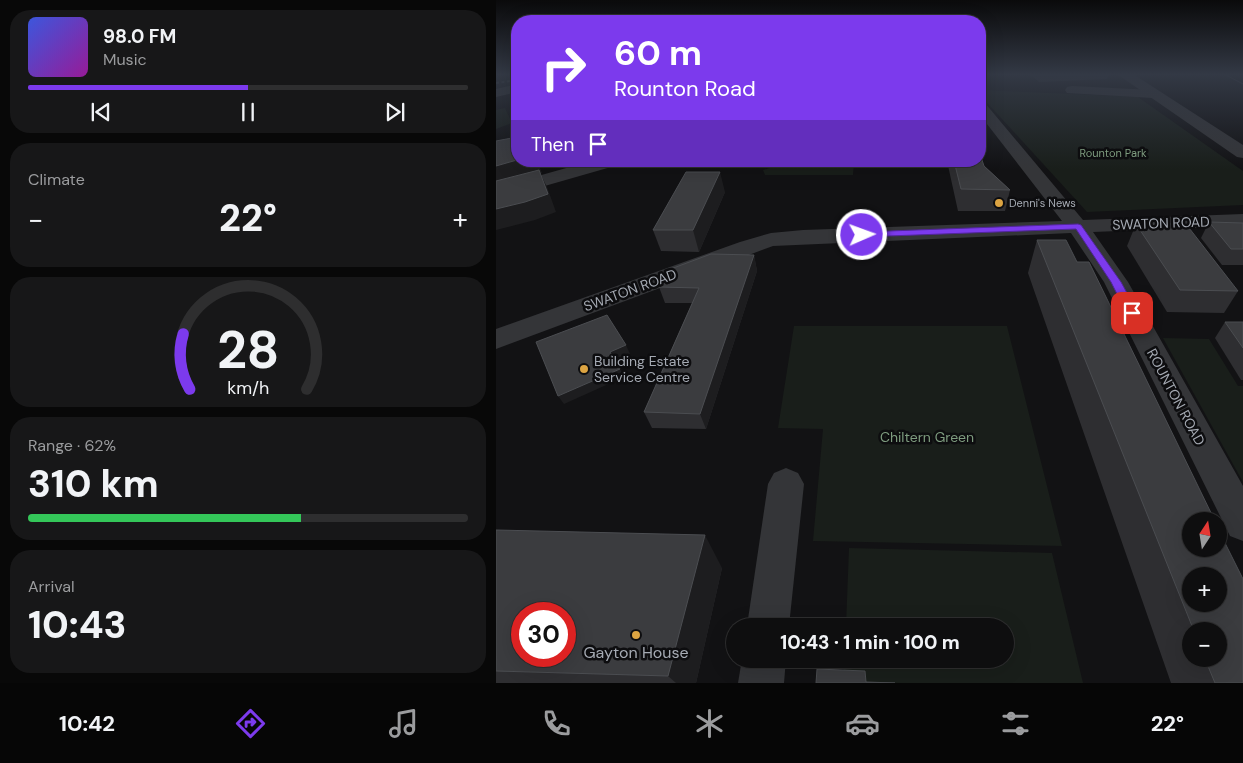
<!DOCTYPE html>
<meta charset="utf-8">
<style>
:root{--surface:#0e0e0f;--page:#171718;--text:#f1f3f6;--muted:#9b9c9e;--line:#2e2e2f;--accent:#7c3aed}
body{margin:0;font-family:"DM Sans",sans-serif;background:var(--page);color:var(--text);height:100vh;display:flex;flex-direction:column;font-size:19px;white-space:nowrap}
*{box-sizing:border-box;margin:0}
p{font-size:16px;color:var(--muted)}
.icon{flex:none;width:28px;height:28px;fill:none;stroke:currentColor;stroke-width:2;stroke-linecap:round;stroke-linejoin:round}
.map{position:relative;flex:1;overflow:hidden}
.panel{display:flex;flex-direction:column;gap:10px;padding:10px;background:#080808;width:496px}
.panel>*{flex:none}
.guide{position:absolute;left:15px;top:15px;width:475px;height:152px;border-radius:20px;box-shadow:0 5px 20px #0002,0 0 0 1px var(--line);background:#7c3aed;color:#fff;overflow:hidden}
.needle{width:32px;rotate:12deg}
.tools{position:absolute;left:686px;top:512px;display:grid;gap:10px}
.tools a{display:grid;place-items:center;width:45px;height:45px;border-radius:50%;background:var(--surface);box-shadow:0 5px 20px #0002,0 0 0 1px var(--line);font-size:25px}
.speed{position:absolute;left:15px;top:602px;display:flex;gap:10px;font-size:25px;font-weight:700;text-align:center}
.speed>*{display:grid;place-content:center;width:65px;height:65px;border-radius:50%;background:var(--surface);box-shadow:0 5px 20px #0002,0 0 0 1px var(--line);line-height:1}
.speed .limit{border:8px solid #d22;background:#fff;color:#111}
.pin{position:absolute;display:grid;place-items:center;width:42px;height:42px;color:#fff;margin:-21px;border-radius:10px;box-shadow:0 2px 8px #0006}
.me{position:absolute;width:55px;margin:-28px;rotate:88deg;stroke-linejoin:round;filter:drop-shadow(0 0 4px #0008)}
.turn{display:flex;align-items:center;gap:18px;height:105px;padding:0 20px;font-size:22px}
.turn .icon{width:65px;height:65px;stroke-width:2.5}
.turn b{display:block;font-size:35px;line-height:42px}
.then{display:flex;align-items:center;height:48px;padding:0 20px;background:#0003;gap:10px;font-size:19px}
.big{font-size:38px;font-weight:800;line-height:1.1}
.panel .widget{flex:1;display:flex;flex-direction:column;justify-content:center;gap:8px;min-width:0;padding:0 18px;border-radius:20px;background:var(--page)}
.panel .dial{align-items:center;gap:0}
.dial svg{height:130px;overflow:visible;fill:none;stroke:var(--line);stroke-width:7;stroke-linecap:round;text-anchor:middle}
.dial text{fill:var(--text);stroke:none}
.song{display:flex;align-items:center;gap:15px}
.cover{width:60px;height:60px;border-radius:8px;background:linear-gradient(135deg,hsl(230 70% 55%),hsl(300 70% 35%))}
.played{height:5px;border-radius:2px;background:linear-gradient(90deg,var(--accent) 50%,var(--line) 50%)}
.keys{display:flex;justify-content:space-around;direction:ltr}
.heat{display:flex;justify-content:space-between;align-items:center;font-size:28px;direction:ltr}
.charge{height:8px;border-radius:4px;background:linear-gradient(90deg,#34c759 62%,var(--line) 0)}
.trip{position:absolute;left:230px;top:618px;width:288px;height:50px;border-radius:25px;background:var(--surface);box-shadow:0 5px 20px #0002,0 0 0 1px var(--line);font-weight:800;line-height:50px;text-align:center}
.tab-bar{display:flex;height:80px;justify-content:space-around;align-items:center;background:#060606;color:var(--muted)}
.tab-bar .icon{width:35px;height:35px}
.tab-bar .active{color:var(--accent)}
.tab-bar b{font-size:22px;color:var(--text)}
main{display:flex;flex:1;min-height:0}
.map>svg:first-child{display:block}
.green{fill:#191e1a}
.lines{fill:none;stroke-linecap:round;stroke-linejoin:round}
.minor{fill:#343538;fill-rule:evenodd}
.tertiary{fill:#343538;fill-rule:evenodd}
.tram{stroke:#47494d;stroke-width:1}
.rail{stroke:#47494d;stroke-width:2;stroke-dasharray:3 2.5;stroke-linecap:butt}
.wall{fill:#2e2e31;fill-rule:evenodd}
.shaded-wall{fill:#1d1d1f}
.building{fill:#3b3c3f;stroke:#4b4d51;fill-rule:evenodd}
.route{fill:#7c3aed;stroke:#51269a}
.poi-dot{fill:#dca442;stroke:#0d0d0f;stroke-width:2}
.labels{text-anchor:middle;stroke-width:5;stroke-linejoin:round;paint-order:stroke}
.far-park-label{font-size:11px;fill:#7e9c7f;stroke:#0d0d0f}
.far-poi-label{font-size:11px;fill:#a5aab3;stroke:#0d0d0f;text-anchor:start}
.street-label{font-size:14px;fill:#a5aab3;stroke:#0d0d0f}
.poi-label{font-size:14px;fill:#a5aab3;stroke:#0d0d0f;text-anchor:start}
.park-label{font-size:14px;fill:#7e9c7f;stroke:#0d0d0f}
.near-poi-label{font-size:16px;fill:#a5aab3;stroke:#0d0d0f}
</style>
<main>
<section class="panel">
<div class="widget">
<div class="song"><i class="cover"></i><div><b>98.0 FM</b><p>Music</p></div></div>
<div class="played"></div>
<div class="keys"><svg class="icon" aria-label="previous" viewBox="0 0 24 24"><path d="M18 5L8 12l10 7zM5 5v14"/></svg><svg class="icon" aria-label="pause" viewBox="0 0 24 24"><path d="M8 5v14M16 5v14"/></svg><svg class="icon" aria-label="next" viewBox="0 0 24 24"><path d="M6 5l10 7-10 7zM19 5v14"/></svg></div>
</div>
<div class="widget"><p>Climate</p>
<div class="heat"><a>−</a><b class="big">22°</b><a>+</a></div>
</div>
<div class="widget dial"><svg viewBox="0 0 100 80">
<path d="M14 69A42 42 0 1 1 86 69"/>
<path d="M14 69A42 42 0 0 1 10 35" stroke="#7c3aed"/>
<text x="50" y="56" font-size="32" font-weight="700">28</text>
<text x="50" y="72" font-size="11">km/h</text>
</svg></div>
<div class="widget"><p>Range · 62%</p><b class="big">310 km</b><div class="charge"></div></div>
<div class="widget"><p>Arrival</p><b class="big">10:43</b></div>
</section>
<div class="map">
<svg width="747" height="683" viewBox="0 0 747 683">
<rect width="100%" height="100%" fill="#121214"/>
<g class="green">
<polygon points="484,90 642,97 747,171 747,205 591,212 484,95"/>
<polygon points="9,108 16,123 0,129 0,110"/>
<polygon points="299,161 358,161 357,175 269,175 267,170"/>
<polygon points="298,326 511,326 566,546 317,541 327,429 282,428"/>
<polygon points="667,338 713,339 742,386 747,386 747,482"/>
<polygon points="353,548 556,553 587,683 347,683 348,659 509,659 509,626 350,626"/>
</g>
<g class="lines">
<g class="minor">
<polygon points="21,84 21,92 0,97 0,89"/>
<polygon points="576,86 657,90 662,91 664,94 662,97 657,98 571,93 569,90 571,87"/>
<polygon points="484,102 489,103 587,220 747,214 747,226 597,232 632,282 747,486 747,541 734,536 608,282 575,233 277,246 0,349 0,329 244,242 275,233 307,230 566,221 484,115"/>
<polygon points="95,161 125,161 122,165 0,200 0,188"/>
<polygon points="290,468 302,473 308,484 293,626 251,626 272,484 278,473"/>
<polygon points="246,659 290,659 288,683 242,683"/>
</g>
<polygon class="tertiary" points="621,74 637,74 747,145 747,158 741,157"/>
<polyline class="tram" points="728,74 747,84"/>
<polyline class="rail" points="0,83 21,80"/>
</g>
<g class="wall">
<polygon points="534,74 613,74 611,79 543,82"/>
<polygon points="451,161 484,161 488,166 514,190 509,211 462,211"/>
<polygon points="229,192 203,252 165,251 157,230"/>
<polygon points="713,222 747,223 747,265 726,265 705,238"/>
<polygon points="640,224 742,291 728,313 671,312 631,246"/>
<path d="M 541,240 L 581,262 L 747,683 L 675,683 L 532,273 ZM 695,631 L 722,631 L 722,659 L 695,659 Z"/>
<polygon points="258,255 261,271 210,429 156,428 148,412 196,303 169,303 163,287"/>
<polygon points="729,322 747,322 747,380 745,380 719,338"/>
<polygon points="0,530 226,568 200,683 0,683"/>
</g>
<g class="shaded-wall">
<polygon points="21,160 21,161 41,161 46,173 44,173 51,187 60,212 39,220 0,230 0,166"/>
<polygon points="224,172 229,192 203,252 197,230"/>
<polygon points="258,255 261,271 210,429 204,414"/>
<polygon points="130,345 134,354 119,360 114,352"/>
<polygon points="124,369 128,377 68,404 62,396"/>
<polygon points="209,535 226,568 200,683 180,683 172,676"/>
</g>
<g class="building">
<polygon points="21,137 21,160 0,166 0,141"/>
<polygon points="484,154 488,166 514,190 465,189 458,161 484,161"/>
<polygon points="43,170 52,194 29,202 0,209 0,181"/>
<polygon points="190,172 224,172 197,230 157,230"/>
<polygon points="713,222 747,223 747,249 735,249"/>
<polygon points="640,224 690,224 742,291 684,290"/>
<path d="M 541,240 L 570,240 L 581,262 L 593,262 L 719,521 L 695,521 L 695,549 L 722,549 L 722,529 L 747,579 L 747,683 L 719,683 L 709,659 L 722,659 L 722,631 L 698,631 ZM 695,576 L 722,576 L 722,604 L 695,604 Z"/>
<polygon points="215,254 258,255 204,414 148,412 203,288 163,287 172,270"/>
<polygon points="111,315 130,345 114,352 124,369 62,396 40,342"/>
<polygon points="729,322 747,322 747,348"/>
<path d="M 0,530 L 209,535 L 172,676 L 0,671 ZM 26,614 L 69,614 L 69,656 L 26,656 Z"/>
<polygon points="321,669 369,671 370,682 399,683 320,683"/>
</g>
<linearGradient id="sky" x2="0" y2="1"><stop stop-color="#0a0a0b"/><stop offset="0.44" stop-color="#333945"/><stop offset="1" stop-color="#333945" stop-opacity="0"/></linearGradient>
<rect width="747" height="169" fill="url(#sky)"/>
<polygon class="route" points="582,224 585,225 625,282 642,313 640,316 632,316 615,282 580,229 366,237 361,235 366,232"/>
<g class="poi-dot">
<circle cx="503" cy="203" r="5"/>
<circle cx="88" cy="369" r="5"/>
<circle cx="140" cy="635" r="5"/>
</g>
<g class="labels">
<g class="far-park-label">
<text x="617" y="157">Rounton Park</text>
</g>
<g class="far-poi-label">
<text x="513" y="207">Denni's News</text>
</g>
<g class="street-label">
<text transform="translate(665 223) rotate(-2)" y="5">SWATON ROAD</text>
<text transform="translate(134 290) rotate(-20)" y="5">SWATON ROAD</text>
<text transform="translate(680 397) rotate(62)" y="5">ROUNTON ROAD</text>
</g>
<g class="poi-label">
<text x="98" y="366">Building Estate<tspan x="98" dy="16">Service Centre</tspan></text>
</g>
<g class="park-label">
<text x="431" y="442">Chiltern Green</text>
</g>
<g class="near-poi-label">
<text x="140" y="658">Gayton House</text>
</g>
</g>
</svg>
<div class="tools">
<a><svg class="needle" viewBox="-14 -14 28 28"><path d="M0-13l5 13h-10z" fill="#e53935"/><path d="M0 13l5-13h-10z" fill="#9b9c9e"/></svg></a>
<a>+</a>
<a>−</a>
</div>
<div class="speed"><div class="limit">30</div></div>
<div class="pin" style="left:636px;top:313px;background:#d93025"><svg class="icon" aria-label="arrive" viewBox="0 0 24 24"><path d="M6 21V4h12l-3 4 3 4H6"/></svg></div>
<svg class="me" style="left:366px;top:235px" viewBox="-20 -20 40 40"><circle r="17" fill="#7c3aed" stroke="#fff" stroke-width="3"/><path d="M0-11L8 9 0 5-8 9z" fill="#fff"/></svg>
<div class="trip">10:43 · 1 min · 100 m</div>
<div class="guide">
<div class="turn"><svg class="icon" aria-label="right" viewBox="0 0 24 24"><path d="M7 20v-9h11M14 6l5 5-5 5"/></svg><div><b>60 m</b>Rounton Road</div></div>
<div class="then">Then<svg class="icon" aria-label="arrive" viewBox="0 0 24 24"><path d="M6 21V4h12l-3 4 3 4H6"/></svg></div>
</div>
</div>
</main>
<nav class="tab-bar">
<b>10:42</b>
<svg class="icon active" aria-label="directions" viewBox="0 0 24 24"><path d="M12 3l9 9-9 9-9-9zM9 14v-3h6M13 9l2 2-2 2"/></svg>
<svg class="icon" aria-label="music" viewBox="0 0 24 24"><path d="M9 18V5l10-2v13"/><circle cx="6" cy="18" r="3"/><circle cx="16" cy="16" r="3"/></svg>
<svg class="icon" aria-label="phone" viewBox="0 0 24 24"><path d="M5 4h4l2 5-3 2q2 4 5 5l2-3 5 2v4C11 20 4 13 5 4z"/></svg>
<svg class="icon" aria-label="climate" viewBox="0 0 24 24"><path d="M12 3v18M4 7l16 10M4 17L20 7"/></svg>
<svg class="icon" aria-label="car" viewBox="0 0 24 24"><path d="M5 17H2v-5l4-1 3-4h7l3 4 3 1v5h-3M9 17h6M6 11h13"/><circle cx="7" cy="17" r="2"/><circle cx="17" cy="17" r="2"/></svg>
<svg class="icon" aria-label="filters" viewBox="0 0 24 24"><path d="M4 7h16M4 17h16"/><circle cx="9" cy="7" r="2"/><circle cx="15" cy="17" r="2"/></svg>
<b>22°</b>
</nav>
